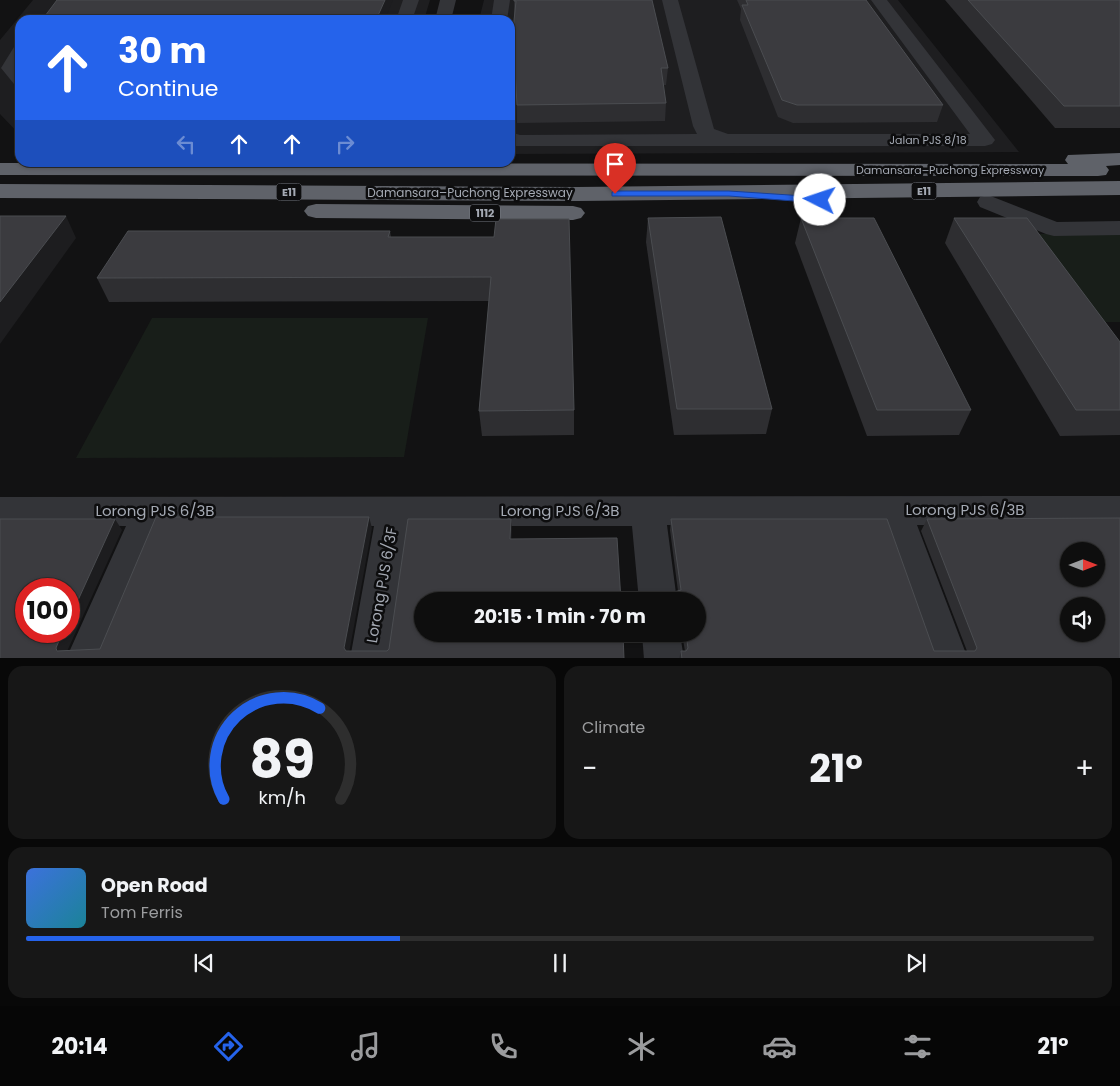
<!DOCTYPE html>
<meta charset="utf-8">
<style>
:root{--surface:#0e0e0e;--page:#171717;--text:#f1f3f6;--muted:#9b9c9e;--line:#2e2e2e;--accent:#2563eb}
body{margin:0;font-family:Poppins,sans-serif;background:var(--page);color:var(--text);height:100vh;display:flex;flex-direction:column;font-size:19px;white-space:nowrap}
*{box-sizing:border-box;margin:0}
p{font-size:16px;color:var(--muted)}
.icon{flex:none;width:28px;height:28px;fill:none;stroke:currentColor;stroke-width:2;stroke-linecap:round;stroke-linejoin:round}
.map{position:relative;height:658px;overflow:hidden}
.details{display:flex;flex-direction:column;gap:8px;padding:8px;background:#080808;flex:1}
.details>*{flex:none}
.hud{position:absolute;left:15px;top:15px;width:500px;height:152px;border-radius:15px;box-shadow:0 1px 4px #0004,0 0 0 1px var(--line);background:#2563eb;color:#fff;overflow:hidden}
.needle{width:32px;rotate:90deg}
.fabs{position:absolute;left:1060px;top:542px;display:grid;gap:10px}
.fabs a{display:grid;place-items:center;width:45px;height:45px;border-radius:50%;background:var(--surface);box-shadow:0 1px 4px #0004,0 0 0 1px var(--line);font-size:25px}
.speed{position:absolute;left:15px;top:578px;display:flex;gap:10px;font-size:25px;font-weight:700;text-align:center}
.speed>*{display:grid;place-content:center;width:65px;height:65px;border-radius:50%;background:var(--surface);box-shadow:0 1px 4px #0004,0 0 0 1px var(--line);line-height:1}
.speed .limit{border:8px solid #d22;background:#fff;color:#111}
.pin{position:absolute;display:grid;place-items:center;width:42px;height:42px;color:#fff;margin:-51px -21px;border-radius:50% 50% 50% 0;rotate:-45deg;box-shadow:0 0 5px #0007}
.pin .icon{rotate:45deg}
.me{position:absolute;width:55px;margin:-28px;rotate:274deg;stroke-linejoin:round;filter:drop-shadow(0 0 4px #0008)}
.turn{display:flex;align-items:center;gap:18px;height:105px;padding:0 20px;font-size:22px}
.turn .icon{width:65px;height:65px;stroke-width:2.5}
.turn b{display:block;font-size:35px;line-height:42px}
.lanes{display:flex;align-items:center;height:48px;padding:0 20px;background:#0003;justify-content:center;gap:25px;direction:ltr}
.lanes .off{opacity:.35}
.big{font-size:38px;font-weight:700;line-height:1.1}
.details .card{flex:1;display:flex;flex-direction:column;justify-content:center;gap:8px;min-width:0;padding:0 18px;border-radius:15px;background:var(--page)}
.details .dial{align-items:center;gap:0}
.dial svg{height:130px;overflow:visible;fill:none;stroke:var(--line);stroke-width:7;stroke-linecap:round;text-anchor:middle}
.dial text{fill:var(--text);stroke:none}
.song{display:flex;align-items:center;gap:15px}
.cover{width:60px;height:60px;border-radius:8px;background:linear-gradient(135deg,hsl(220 70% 55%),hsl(190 70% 35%))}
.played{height:5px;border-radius:2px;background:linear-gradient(90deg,var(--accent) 35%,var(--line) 35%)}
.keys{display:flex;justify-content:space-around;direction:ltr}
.heat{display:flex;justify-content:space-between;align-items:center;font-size:28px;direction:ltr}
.details .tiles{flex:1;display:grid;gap:8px;grid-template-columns:1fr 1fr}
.card:last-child{grid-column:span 2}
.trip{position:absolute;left:414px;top:592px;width:292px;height:50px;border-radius:25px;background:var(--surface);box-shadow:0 1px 4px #0004,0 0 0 1px var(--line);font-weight:700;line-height:50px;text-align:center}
.tab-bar{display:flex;height:80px;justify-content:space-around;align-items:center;background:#060606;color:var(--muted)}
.tab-bar .icon{width:35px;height:35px}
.tab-bar .active{color:var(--accent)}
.tab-bar b{font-size:22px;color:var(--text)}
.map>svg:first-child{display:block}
.built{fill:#1e1e20}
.green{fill:#181e19}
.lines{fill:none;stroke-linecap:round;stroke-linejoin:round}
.minor{fill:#333438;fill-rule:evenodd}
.tertiary{fill:#333438;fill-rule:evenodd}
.motorway{fill:#5f6269;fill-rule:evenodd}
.wall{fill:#2e2e31}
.shaded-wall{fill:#1d1d1f}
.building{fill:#3b3b3f;stroke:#4b4d51;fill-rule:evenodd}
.route{fill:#2563eb;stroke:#184099}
.labels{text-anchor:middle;stroke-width:5;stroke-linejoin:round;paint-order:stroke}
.far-street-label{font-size:11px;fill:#a4a9b3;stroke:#0d0d0e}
.shield{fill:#0d0d0e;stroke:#777a82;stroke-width:1}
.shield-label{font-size:11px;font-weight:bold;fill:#a4a9b3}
.street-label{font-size:12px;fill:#a4a9b3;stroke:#0d0d0e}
.near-street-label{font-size:15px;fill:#a4a9b3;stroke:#0d0d0e}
</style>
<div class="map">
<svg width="1120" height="659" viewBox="0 0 1120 659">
<rect width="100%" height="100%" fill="#121213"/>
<g class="built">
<polygon points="33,0 430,0 424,20 20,20 20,135 0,114 0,40"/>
<polygon points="484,0 898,0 1019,152 510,154 510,20 479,20"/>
</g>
<g class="green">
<polygon points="1020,234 1120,234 1120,322 1083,322"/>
<polygon points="152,318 428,318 404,457 76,458"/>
</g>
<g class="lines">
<g class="minor">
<polygon points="403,0 419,0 412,20 396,20"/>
<polygon points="494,0 510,0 507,20 491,20"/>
<polygon points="662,0 678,0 714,129 728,134 970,134 871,0 887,0 995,140 992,144 985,146 510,146 510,132 520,135 697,134 693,126"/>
<polygon points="20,46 20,86 14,84 1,68 14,47"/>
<polygon points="988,195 1057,222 1120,221 1120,235 1054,236 1046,234 980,207 977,202 980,197"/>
<polygon points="1120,496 1120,524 917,525 968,659 928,659 882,525 667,525 677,601 639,601 632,526 409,526 390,659 350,659 374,526 161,526 106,659 66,659 126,526 0,525 0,497"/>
<polygon points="642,634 680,634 684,659 644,659"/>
</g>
<polygon class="tertiary" points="440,0 456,0 451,20 435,20"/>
<g class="motorway">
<polygon points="1120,153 1120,165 1106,166 1109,170 1106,175 1098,176 0,175 0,163 1068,164 1065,160 1068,155"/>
<polygon points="1120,181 1120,195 577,201 0,198 0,184 577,187"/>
<polygon points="316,204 573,206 581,208 585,213 581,218 573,220 316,218 308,216 304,211 308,206"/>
</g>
</g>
<g class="wall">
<polygon points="514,0 668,68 666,85 663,85 666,103 665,121 517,123 516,86 510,86 510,61 514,16"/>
<polygon points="737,0 866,0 943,105 937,122 793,123 778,117 740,20 741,9"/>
<polygon points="945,0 1120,0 1120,128 1055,128"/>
<polygon points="648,218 772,409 766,434 674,435 646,242"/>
<polygon points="801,218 971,410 959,435 867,436 795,243"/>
<polygon points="954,218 1120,342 1120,435 1060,436 945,243"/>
<polygon points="390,231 391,237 494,237 574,410 574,435 482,436 479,411 489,301 109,302 97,278"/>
<polygon points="671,519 934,651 967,651 921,531 927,519 1120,659 679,659 681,651 685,651 682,634 698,634 698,601 672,601 674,592 678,591 670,530"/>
</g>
<g class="shaded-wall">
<polygon points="385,0 393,0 385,20 376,20"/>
<polygon points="66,216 76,238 0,344 0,302"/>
<polygon points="369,517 372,528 348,659 344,648"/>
<polygon points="115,519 122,530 64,658 56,648 63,631 69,631 69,620"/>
<polygon points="511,519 512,530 511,550 510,539"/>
</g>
<g class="building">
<polygon points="57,0 385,0 376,20 42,20"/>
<polygon points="514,0 652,0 668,68 661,68 666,103 517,105 515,69 510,69 510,61 516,1 514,1"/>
<polygon points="746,0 866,0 943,105 797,105 782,100 742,5 748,5"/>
<polygon points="968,0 1120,0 1120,106 1064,106"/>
<polygon points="0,216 66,216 0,302"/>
<polygon points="721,217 772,409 677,409 648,218"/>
<polygon points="801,218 874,218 971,410 877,410"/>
<polygon points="954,218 1027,218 1120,342 1120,410 1076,410"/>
<polygon points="496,219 569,219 574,410 479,411 491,277 97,278 128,231 390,231 388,237 494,237"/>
<polygon points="156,517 369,517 344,648 346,651 387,651 389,649 408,519 511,519 510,539 617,538 621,601 422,601 422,634 623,634 624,659 0,659 0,519 115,519 69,620 69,589 26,589 26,631 63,631 56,648 57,651 100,649"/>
<path d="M 1120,518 L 1120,659 L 682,659 L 681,651 L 686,651 L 688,648 L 686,634 L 698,634 L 698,601 L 675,601 L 674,592 L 681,590 L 671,519 L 887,519 L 934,651 L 975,651 L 977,648 L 927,519 ZM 1069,551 L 1096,551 L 1096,579 L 1069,579 ZM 1069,606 L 1096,606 L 1096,634 L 1069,634 Z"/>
</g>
<polygon class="route" points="615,191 729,191 820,197 824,200 820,203 729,196 612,196 612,192"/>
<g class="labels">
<g class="far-street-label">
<text x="928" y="144">Jalan PJS 8/18</text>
<text x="950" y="174">Damansara–Puchong Expressway</text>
</g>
<g class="shield">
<rect x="911.5" y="182.5" width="25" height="17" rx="4"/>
<rect x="276.5" y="183.5" width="25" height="17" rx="4"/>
<rect x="470" y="204.5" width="30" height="17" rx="4"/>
</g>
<g class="shield-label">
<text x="924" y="195">E11</text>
<text x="289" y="196">E11</text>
<text x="485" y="217">1112</text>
</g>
<g class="street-label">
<text x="470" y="197">Damansara–Puchong Expressway</text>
</g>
<g class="near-street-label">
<text x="965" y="515">Lorong PJS 6/3B</text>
<text x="155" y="516">Lorong PJS 6/3B</text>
<text x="560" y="516">Lorong PJS 6/3B</text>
<text transform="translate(382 585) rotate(-80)" y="5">Lorong PJS 6/3F</text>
</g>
</g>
</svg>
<div class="fabs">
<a><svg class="needle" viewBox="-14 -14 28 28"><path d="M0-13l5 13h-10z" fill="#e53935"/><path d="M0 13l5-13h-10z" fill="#9b9c9e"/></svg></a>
<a><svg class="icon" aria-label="sound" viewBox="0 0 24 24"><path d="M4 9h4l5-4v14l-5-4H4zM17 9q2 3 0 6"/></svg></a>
</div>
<div class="speed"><div class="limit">100</div></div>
<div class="pin" style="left:615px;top:194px;background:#d93025"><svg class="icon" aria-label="arrive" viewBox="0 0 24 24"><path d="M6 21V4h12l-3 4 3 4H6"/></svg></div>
<svg class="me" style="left:820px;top:200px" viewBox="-20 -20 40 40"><circle r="19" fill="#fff"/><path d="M0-13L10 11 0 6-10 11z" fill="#2563eb"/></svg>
<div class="trip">20:15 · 1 min · 70 m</div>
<div class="hud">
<div class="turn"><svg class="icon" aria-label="ahead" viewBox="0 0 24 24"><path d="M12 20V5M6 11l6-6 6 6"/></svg><div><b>30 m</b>Continue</div></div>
<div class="lanes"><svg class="icon off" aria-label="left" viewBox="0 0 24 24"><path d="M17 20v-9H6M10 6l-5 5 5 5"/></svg><svg class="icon" aria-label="ahead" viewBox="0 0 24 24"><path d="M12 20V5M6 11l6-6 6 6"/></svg><svg class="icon" aria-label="ahead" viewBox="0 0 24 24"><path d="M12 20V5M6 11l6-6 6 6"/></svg><svg class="icon off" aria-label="right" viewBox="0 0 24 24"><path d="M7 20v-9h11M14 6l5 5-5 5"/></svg></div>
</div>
</div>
<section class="details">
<div class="tiles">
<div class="card dial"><svg viewBox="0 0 100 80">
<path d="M14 69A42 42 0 1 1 86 69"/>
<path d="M14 69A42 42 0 0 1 73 13" stroke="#2563eb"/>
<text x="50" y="56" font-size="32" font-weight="700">89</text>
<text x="50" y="72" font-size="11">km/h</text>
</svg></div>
<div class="card"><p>Climate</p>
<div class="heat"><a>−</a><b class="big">21°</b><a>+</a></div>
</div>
<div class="card">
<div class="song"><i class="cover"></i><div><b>Open Road</b><p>Tom Ferris</p></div></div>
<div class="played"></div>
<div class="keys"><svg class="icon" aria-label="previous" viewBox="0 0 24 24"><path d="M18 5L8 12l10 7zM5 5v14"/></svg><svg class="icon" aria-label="pause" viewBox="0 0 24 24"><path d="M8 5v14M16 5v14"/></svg><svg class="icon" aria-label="next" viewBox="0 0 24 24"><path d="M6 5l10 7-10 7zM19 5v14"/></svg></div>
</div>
</div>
</section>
<nav class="tab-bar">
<b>20:14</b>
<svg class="icon active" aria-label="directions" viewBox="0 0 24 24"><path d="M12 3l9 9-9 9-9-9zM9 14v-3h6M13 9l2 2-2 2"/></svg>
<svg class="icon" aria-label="music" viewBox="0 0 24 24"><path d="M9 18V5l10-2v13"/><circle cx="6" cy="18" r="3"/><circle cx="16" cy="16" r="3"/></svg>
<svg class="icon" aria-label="phone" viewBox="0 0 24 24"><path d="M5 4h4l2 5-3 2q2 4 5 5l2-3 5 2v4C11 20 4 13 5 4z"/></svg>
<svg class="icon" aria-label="climate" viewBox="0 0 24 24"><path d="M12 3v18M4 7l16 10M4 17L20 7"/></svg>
<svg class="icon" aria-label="car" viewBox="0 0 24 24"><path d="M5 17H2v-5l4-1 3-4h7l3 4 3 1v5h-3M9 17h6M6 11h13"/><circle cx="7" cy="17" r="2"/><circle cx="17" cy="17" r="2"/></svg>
<svg class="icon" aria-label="filters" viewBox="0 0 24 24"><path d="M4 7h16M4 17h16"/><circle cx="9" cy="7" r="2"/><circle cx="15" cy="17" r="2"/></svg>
<b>21°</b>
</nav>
